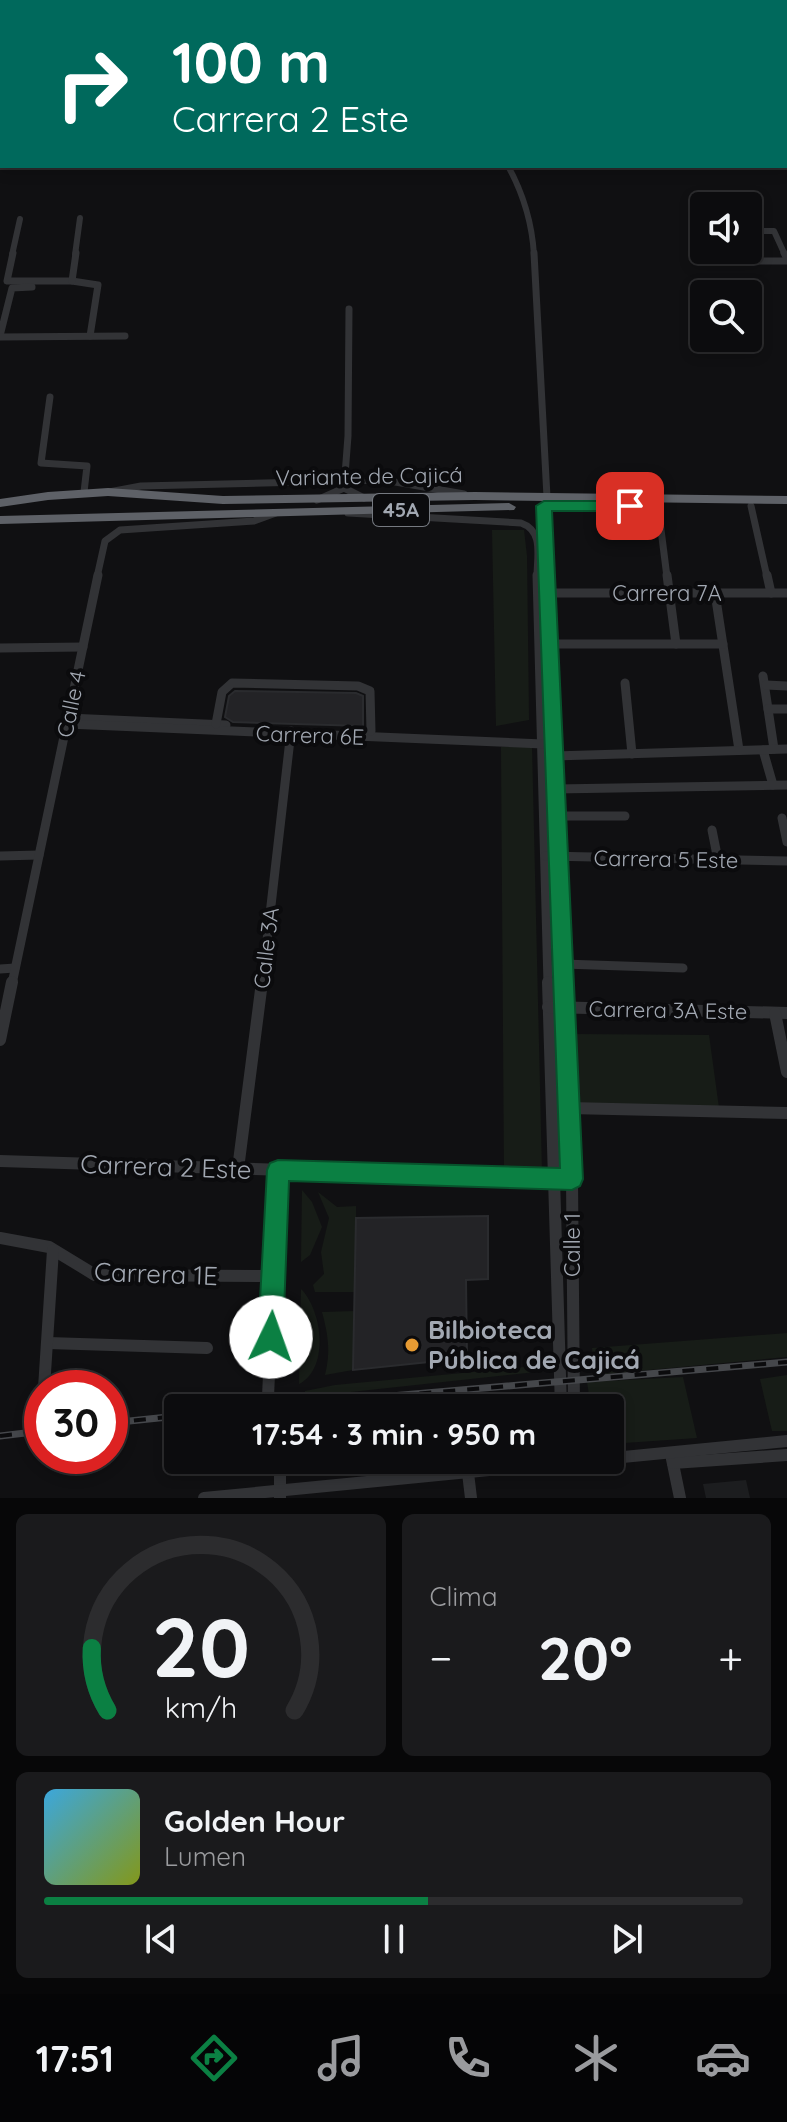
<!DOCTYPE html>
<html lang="es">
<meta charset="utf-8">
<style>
:root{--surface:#0c0c0e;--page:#1a1a1c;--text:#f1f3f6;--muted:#9a9b9e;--line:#2c2c2e;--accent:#0b8043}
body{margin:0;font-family:Quicksand,sans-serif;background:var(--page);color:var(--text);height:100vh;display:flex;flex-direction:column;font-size:30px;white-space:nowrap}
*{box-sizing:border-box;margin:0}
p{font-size:26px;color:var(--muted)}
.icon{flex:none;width:44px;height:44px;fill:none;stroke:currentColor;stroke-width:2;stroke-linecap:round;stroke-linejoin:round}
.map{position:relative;height:1498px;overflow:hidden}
.side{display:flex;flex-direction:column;gap:16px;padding:16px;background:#070708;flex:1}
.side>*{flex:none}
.top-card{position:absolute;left:0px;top:0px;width:788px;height:168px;box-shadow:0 4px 12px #0003,0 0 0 2px var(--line);background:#00695c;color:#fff;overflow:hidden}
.tools{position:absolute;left:690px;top:192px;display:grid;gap:16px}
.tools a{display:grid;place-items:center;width:72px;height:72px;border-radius:8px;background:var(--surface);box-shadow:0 4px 12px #0003,0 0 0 2px var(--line);font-size:40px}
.speed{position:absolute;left:24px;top:1370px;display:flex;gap:16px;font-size:40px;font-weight:700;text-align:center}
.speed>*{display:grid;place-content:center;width:104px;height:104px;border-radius:50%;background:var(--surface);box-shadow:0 4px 12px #0003,0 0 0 2px var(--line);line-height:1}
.speed .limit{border:12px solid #d22;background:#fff;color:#111}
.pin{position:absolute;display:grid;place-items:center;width:68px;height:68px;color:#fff;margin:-34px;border-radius:16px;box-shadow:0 4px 12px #0006}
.me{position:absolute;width:88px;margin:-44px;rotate:3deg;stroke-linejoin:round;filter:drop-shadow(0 0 6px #0008)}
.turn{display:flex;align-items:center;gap:28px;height:168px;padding:0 40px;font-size:36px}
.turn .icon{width:104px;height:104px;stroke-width:2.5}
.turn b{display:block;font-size:56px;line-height:68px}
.big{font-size:60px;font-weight:700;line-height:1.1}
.side .tile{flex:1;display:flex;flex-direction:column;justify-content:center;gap:12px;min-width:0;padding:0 28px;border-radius:12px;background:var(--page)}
.side .dial{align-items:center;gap:0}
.dial svg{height:208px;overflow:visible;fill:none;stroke:var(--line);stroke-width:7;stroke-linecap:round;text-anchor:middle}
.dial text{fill:var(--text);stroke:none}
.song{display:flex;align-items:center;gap:24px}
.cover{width:96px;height:96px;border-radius:12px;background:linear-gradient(135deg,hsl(200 70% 55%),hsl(70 70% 35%))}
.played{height:8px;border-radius:4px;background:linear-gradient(90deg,var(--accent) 55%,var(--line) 55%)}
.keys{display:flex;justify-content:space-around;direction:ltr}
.heat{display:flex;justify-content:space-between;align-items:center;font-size:44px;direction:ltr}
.side .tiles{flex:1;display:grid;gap:16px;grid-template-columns:1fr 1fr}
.tile:last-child{grid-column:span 2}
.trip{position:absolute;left:164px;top:1394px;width:460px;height:80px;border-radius:8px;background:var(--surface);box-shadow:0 4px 12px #0003,0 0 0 2px var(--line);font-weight:700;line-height:80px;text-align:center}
.menu{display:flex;height:128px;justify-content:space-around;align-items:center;background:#050506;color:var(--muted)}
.menu .icon{width:56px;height:56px}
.menu .selected{color:var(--accent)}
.menu b{font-size:36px;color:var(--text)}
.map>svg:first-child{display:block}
.built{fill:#1c1d1f}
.green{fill:#171c17}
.building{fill:#232326;stroke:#2a2b2e;stroke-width:2}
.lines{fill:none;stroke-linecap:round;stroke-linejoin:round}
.street-far3{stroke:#323336;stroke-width:6}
.street-far2{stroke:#323336;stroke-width:7}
.street-far1{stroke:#323336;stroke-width:9}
.street{stroke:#323336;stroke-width:12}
.highway{fill:#5e6167;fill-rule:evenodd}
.rail-casing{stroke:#45474b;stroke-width:7}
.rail{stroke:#0b0b0d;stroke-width:4;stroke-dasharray:12;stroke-linecap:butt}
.route{fill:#0b8043;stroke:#07532c;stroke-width:2}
.poi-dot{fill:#e79b33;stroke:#0b0b0d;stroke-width:3}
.labels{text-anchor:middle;stroke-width:8;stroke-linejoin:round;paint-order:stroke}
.shield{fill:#0b0b0d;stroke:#757980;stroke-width:2}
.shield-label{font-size:20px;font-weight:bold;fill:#a2a8b2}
.street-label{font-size:22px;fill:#a2a8b2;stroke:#0b0b0d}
.near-street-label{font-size:26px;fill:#a2a8b2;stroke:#0b0b0d}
.near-poi-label{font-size:26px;font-weight:bold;fill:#a2a8b2;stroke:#0b0b0d;text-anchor:start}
</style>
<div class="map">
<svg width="787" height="1498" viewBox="0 0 787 1498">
<rect width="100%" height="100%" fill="#101012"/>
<polygon class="built" points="746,1480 750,1498 706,1498 703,1484"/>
<g class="green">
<polygon points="492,530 524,530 527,556 529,720 496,726"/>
<polygon points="501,747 532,747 542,1173 504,1171"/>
<polygon points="573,1034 709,1035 719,1108 578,1105"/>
<polygon points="302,1190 312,1202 322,1227 310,1255 301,1262"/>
<polygon points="318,1192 337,1207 356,1206 356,1292 315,1292 313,1285 324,1274 321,1252 329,1218"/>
<path d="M 301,1289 C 322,1310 330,1368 299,1384 Z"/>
<path d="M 355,1311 L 353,1370 L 325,1375 C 331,1352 328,1334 322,1312 Z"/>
<polygon points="787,1333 787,1357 595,1375 592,1348"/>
<polygon points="546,1365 545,1371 305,1397 305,1391 335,1385"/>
<polygon points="787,1375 787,1431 772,1431 760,1379"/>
<polygon points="683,1377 697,1438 610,1444 610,1408 591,1408 587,1382"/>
</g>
<g class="building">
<polygon points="235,691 356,693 363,696 363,726 233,722 225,717 229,696"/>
<polygon points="488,1216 488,1279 466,1280 467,1358 353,1370 356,1218"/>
</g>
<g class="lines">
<g class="street-far3">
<path d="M 508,166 C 524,195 532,222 534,255"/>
<polyline points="748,231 774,231 785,255"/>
<polyline points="12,255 20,219"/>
<polyline points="75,255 80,218"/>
</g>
<g class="street-far2">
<polyline points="13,253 7,281 72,281 98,285 90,336"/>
<polyline points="534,253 547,497"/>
<polyline points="784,253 787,259"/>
<polyline points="747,261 787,261"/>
<polyline points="72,281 76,253"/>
<polyline points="0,336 12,288 32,287"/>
<polyline points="0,337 125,336"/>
<polyline points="50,397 41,463 87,466 84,492"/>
<polyline points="344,488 348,436 349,309"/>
<polyline points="109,492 141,486 384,480 464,494"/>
<polyline points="317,500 344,488 364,498"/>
<polyline points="544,506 547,577"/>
<polyline points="658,506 667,577"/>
<polyline points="751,506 767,577"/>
<path d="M 348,513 L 521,523 C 544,531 537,556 537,577"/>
<polyline points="97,577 105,541 120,530 254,521 276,513"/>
</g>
<g class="street-far1">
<polyline points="537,575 548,984"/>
<polyline points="547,575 564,984"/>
<polyline points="667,575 676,644"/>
<polyline points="767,575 771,593"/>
<polyline points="548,593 787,593"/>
<polyline points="715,593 739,750"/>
<polyline points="545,644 723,644"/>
<polyline points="0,648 83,647"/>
<polyline points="763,676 774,749"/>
<polyline points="625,683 632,754"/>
<polyline points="766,685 787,686"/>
<polyline points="768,709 787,709"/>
<polyline points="68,718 226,725"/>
<polyline points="67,724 543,744"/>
<polyline points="216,724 222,692 232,683 358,686 370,691 371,731"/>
<polyline points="763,750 773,785"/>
<polyline points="554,756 787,749"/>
<polyline points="556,789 787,785"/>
<polyline points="557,816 625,816"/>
<polyline points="782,818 787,842"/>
<polyline points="712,830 718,860"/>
<polyline points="0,856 39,855"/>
<polyline points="545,856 787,861"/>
<polyline points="563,964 683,968"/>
<polyline points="0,969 15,968"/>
<polyline points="12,984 98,575"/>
<polyline points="262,984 291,731"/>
</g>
<g class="street">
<polyline points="548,982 561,1408"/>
<polyline points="564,982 572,1179 574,1408"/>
<polyline points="548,1007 787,1013"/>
<polyline points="775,1013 787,1072"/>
<polyline points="0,1040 12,982"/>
<polyline points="569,1108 787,1113"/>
<polyline points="0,1161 572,1179"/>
<polyline points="238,1169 262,982"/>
<polyline points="0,1238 49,1247 95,1275 273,1276"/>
<polyline points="48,1343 207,1348"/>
<polyline points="44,1388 53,1250"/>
<polyline points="268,1397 278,1170"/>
<polyline points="41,1437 42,1419"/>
<polyline points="672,1459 680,1498"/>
<polyline points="280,1460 280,1498"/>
<polyline points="673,1463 787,1455"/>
<polyline points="468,1473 471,1498"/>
<polyline points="204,1498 787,1441"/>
</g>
<g class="highway">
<polygon points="108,488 223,496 475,492 787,496 787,504 475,500 223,504 108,496 48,500 0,507 0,499 48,492"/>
<polygon points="509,503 516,507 514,510 0,524 0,516"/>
</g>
<defs>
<g id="rail">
<polyline points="252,1408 787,1362"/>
<polyline points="110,1423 178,1416"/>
<polyline points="0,1436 42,1431"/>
</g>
</defs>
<use href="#rail" class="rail-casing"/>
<use href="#rail" class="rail"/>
</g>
<polygon class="route" points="544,501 630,501 638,506 630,511 552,511 583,1179 580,1186 572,1190 289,1181 283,1337 279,1345 271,1349 262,1345 258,1337 267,1170 270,1163 278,1160 560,1168 536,506"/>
<circle class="poi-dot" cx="412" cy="1345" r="8"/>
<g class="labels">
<rect class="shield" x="373" y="494" width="56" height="32" rx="6"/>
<g class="shield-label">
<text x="401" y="517">45A</text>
</g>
<g class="street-label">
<text transform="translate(369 476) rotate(-1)" y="8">Variante de Cajicá</text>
<text x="667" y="601">Carrera 7A</text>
<text transform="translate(71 704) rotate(-78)" y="8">Calle 4</text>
<text transform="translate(310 735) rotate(2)" y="8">Carrera 6E</text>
<text transform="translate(666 859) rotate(1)" y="8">Carrera 5 Este</text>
<text transform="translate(266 948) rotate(-83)" y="8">Calle 3A</text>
<text transform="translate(668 1010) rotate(1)" y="8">Carrera 3A Este</text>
<text transform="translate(572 1245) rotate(-90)" y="8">Calle 1</text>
</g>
<g class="near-street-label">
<text transform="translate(166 1167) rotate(2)" y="9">Carrera 2 Este</text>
<text transform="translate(156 1274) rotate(2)" y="9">Carrera 1E</text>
</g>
<g class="near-poi-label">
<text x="428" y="1339">Bilbioteca<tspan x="428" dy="30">Pública de Cajicá</tspan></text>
</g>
</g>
</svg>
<div class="tools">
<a><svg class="icon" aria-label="sound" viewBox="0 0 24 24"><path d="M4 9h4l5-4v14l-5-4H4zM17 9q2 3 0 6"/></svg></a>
<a><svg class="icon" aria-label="search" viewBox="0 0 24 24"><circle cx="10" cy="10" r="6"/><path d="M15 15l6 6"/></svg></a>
</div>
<div class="speed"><div class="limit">30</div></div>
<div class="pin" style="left:630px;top:506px;background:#d93025"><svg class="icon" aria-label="arrive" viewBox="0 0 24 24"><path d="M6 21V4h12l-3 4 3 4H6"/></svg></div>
<svg class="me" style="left:271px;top:1337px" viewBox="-20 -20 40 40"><circle r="19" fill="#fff"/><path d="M0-13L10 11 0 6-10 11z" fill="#0b8043"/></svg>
<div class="trip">17:54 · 3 min · 950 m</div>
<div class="top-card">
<div class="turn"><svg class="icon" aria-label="right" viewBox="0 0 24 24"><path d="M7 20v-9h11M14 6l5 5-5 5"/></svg><div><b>100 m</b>Carrera 2 Este</div></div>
</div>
</div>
<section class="side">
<div class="tiles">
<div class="tile dial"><svg viewBox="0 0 100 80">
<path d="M14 69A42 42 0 1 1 86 69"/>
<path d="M14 69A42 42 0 0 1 8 45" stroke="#0b8043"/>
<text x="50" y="56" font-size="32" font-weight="700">20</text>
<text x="50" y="72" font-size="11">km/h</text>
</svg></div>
<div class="tile"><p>Clima</p>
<div class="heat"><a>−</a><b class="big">20°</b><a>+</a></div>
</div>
<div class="tile">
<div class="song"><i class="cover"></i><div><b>Golden Hour</b><p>Lumen</p></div></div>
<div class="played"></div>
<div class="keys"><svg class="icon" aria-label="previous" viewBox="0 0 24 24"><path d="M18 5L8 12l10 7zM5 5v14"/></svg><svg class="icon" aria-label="pause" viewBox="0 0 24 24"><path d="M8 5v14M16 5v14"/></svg><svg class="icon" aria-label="next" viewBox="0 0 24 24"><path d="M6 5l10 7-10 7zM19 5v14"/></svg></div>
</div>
</div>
</section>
<nav class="menu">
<b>17:51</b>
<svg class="icon selected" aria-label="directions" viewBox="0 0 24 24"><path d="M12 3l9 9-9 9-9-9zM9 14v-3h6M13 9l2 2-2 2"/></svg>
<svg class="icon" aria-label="music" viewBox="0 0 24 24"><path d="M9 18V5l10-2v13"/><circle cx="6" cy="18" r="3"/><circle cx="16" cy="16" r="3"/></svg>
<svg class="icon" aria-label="phone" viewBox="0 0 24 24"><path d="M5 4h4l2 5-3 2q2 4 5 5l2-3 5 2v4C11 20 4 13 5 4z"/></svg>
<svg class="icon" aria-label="climate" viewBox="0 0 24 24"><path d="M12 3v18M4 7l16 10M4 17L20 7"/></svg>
<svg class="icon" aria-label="car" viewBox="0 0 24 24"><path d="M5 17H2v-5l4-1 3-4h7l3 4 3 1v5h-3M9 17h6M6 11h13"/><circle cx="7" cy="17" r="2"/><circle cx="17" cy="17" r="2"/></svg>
</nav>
